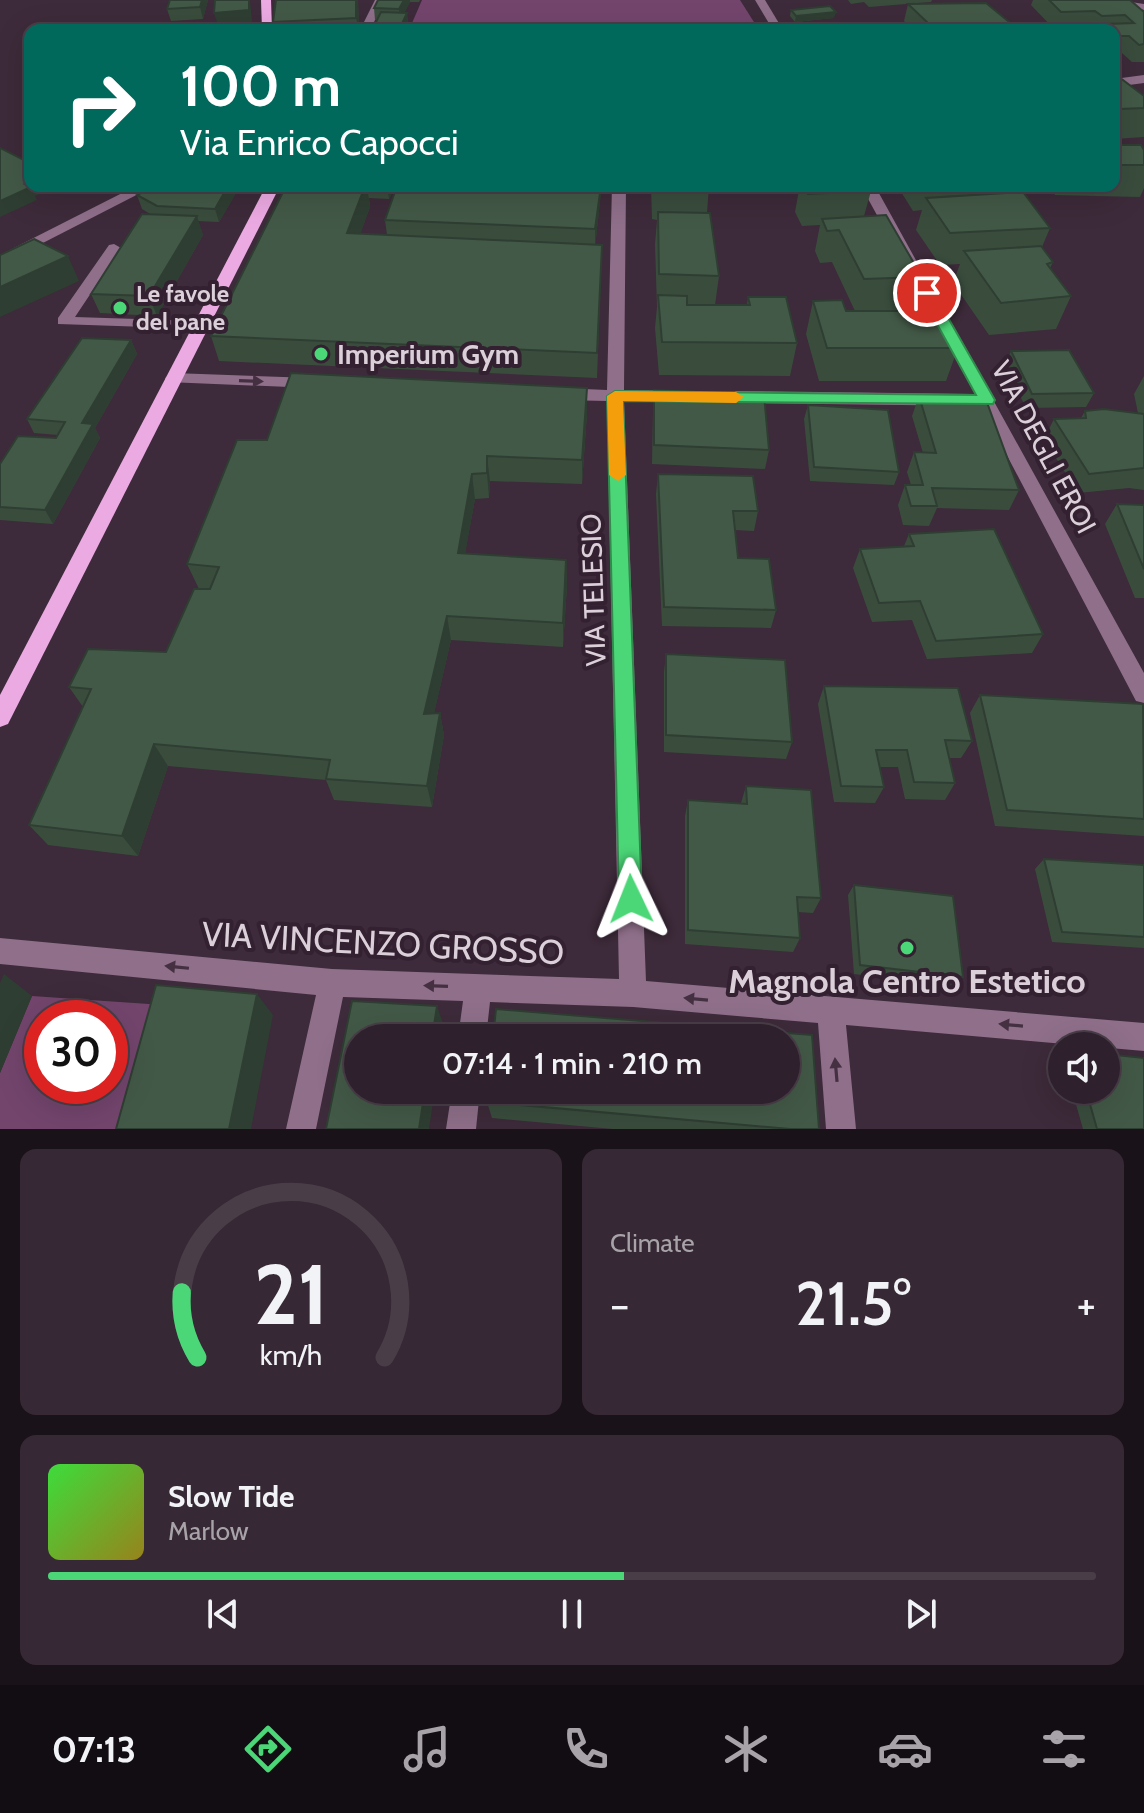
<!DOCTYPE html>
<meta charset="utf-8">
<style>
:root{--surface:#2e202c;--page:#362834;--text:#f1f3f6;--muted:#a7a3a9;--line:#493e48;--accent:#4bd677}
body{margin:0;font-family:Cabin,sans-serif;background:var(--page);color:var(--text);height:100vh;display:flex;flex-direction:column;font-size:30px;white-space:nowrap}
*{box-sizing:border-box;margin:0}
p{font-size:26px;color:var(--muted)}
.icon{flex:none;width:44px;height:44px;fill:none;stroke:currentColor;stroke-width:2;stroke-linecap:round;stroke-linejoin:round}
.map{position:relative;height:1129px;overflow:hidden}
.side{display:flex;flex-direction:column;gap:20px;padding:20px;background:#191218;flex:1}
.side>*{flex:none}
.banner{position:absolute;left:24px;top:24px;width:1096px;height:168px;border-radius:16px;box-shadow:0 8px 32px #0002,0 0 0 2px var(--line);background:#00695c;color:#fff;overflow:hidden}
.controls{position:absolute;left:1048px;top:1032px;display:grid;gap:16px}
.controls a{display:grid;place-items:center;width:72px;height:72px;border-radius:50%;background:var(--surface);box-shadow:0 8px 32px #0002,0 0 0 2px var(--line);font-size:40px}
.speed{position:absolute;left:24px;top:1000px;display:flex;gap:16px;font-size:40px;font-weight:700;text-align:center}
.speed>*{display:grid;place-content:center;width:104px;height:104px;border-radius:50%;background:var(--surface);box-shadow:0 8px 32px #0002,0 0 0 2px var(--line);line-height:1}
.speed .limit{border:12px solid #d22;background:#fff;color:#111}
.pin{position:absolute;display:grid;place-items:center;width:68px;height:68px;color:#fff;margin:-34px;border:4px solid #fff;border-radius:50%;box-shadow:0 2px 8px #0007}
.me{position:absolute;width:88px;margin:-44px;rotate:358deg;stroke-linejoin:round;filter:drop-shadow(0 0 6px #0008)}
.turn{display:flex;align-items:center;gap:28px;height:168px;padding:0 24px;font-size:36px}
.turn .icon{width:104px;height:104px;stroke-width:2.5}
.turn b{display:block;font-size:56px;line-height:68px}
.big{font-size:60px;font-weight:600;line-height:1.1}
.side .card{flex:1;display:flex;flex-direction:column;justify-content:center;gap:12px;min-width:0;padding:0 28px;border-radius:16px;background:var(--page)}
.side .dial{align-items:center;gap:0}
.dial svg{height:208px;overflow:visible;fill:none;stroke:var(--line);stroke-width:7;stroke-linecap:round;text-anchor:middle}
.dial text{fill:var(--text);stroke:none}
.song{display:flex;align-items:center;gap:24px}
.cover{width:96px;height:96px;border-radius:12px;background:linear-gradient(135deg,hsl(120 70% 55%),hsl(50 70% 35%))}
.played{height:8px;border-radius:4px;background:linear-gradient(90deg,var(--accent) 55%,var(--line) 55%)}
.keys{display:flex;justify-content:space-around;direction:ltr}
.heat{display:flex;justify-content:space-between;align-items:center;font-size:44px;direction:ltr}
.side .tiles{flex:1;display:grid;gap:20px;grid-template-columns:1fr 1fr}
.card:last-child{grid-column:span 2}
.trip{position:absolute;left:344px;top:1024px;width:456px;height:80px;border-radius:40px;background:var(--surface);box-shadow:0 8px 32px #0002,0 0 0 2px var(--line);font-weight:600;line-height:80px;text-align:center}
.dock{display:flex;height:128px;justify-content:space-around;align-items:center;background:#120d12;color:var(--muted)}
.dock .icon{width:56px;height:56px}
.dock .on{color:var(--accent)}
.dock b{font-size:36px;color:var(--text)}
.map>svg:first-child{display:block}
.green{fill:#73456d;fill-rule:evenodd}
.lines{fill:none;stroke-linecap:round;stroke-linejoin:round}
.minor{fill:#8f6f8a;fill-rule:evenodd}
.major{fill:#ecaae3;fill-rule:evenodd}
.wall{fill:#3a4d3d;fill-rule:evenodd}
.shaded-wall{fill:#2f3e32}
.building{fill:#435947;stroke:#2f3e32;stroke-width:2}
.oneway{fill:#453042}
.route{fill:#4bd677;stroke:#318b4d;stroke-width:2}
.slow{fill:#f59e0b}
.poi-dot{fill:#4bd677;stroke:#332030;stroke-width:3}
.labels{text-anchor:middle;stroke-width:8;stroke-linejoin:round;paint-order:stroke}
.far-poi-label{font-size:24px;font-weight:bold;fill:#dbcfd9;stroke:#332030;text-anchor:start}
.poi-label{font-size:28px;font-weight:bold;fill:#dbcfd9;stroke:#332030;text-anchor:start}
.street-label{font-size:28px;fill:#dbcfd9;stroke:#332030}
.near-street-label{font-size:34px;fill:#dbcfd9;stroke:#332030}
.near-poi-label{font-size:34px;font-weight:bold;fill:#dbcfd9;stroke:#332030}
</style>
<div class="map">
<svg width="1144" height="1129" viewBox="0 0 1144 1129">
<rect width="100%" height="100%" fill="#3d2a3a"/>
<g class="green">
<polygon points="422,0 740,0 759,30 409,30"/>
<path d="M 32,996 L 178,1006 L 146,1129 L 0,1129 L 0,1073 ZM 42,1018 L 110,1018 L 110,1086 L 42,1086 Z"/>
</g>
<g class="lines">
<g class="minor">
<polygon points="375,0 385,0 370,30 360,30"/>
<polygon points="755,0 765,0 783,30 773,30"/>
<polygon points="1118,0 1144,4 1144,10 1119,2"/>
<polygon points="1144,75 1144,83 1114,87 1114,79"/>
<polygon points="136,186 154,186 0,265 0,255"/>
<polygon points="612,186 626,186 624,390 681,391 690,397 681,403 624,401 646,981 1144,1023 1144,1051 846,1025 856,1129 826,1129 818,1023 633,1007 490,1002 486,1038 458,1038 463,1001 343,997 316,1129 286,1129 316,995 0,964 0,938 332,969 619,979 607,401 561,400 552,394 561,388 607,390"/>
<polygon points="861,186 875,186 1144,673 1144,703 1136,701 981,406 736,403 727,397 736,391 975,394"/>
<polygon points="114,244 121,248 75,317 200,321 208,326 206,329 58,324 58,318 109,245"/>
<polygon points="173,373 313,378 321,383 313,388 167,382 165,378"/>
<polygon points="452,1090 480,1090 476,1129 446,1129"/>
</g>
<g class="major">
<polygon points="261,0 271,0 272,30 262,30"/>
<polygon points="266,186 280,186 8,724 0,727 0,695"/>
</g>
</g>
<g class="wall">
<polygon points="170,0 208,0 203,19 171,21 167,9"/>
<polygon points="358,0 359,30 275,30 273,22"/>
<polygon points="378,0 420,0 419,2 410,2 404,13 407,13 408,25 406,30 372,30 377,20 375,20 374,8"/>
<polygon points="848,0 932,0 931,2 869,7 864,2 851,4"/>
<polygon points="1033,0 1130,0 1144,12 1144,62 1132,62 1122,53 1114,54 1114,30 1091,30 1089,28 1055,30 1031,5"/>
<polygon points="908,4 1019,30 913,30 904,21"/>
<polygon points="791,10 834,18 795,22 790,16"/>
<polygon points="1114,78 1144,96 1144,137 1114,139"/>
<polygon points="1114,145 1144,150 1144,188 1140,197 1055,195 1051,186 1114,186"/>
<polygon points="154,186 240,186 219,222 198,221 203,235 157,316 100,313 91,294 152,215 142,209 137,195"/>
<path d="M 286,186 L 601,186 L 600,202 L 595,245 L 602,245 L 597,378 L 219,361 L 211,336 ZM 394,189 L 396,189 L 385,220 L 387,235 L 360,234 L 370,207 L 369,198 L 389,199 Z"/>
<polygon points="651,186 709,186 707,213 719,276 715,305 747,305 748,297 797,343 790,376 659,375 655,328 657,307 655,244 657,220 652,219"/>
<polygon points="797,186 868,186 871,191 864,216 922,277 915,301 958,348 946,381 819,381 806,334 813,301 846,311 895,311 895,310 855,311 832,262 820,263 815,251 820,225 802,226 795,212 799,190"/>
<polygon points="898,186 1011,186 1008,193 1050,228 1042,247 1053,262 1050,268 1071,296 1056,329 989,335 953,283 960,264 940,265 916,230 922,210 913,211 898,187"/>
<polygon points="131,340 137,354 95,428 100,438 53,524 0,520 0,464 56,438 58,435 34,433 27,419"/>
<polygon points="1011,351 1094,393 1086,407 1026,408 1005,365"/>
<polygon points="1144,376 1144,490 1129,488 1078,493 1044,439 1054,419 1081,418 1085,411 1138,413 1134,394"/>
<polygon points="654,390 769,450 765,469 652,464 653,410"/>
<polygon points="919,396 1019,490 1009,510 937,508 929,526 903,525 898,505 905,485 911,485 907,472 914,452 923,453 912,416"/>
<polygon points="808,405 899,472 894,485 810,481 804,419"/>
<polygon points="587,413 582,484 490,481 489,498 475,499 465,553 566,560 567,585 563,647 451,640 434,713 440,713 444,735 432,807 334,800 326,780 168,766 138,856 48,845 29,825 83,707 69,687 166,652 199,589 187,564 267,440"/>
<polygon points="658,474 758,511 754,531 735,530 738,558 776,610 771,628 662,626 656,494"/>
<polygon points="1117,504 1144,505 1144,598 1135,598 1105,524"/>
<polygon points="909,534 1043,634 1032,653 927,659 912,620 872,622 853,568 860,549 904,546"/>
<polygon points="666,654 792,742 786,759 664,752 664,672"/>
<polygon points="824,686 972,741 961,758 949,758 955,783 945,800 905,799 898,767 880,767 884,787 875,803 834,802 818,704"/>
<polygon points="980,695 1144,707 1144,836 995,826 970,713"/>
<polygon points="746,786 821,898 813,913 798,912 800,938 793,952 685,944 685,816 688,800 741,803"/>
<polygon points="1044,859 1144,865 1144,948 1052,942 1035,869"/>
<polygon points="854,885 963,977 955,986 854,974 848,895"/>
<polygon points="1072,1090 1106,1090 1144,1129 1083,1129"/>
<polygon points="487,1102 819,1129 613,1129 492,1118"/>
</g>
<g class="shaded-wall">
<polygon points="202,0 208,0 203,19 200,7"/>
<polygon points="250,0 252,22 218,25 214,13"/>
<polygon points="356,0 358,0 359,30 356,18"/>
<polygon points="404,0 410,0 410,2 400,21 399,9"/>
<polygon points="836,12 834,18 795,22 796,16"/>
<polygon points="407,13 408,25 406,30 399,30"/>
<polygon points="30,182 30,186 56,187 35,196 37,200 0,217 0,201"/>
<polygon points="228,186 240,186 219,222 215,209"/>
<polygon points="365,186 367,186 370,207 352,258 347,233"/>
<polygon points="387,186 393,186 394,189 389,199"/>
<polygon points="601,186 600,202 595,249 595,229"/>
<polygon points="197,216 203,235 157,316 149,296"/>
<polygon points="68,256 79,281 0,317 0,287"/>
<polygon points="131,340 137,354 95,428 100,438 53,524 45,510 82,423"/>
<polygon points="587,388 587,413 582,484 582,460"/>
<polygon points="487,456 490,481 489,498 487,473"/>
<polygon points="472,474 475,499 461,577 458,553"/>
<polygon points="566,560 567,585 563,647 563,623"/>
<polygon points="447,616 451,640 429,736 424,714"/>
<polygon points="440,713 444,735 432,807 427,786"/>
<polygon points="154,744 168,766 138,856 122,836"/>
<polygon points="4,974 32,996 0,1073 0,983"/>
<polygon points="257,994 273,1015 251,1129 229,1129"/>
<polygon points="437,1006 444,1026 443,1038 432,1038"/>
<polygon points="425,1090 435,1090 429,1129 419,1129"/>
</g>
<g class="building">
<polygon points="170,0 202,0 200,7 167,9"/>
<polygon points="215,0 249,0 249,10 214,13"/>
<polygon points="276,0 356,0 356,18 273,22"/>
<polygon points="378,0 404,0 399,9 374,8"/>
<polygon points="1049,0 1130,0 1144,12 1144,44 1139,45 1129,36 1120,36 1106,24 1134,23 1125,15 1102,16 1095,11 1061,12"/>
<polygon points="986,3 1019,30 968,30 960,23 930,25 908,4"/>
<polygon points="830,6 836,12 796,16 791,10"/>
<polygon points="381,12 407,13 399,30 372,30"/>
<polygon points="874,24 881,30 822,30"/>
<polygon points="228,25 227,30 191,30"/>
<polygon points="1119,77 1144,96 1144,108 1120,109 1114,107 1114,78"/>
<polygon points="1114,145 1141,145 1144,150 1144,165 1114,165"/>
<polygon points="0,148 30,163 30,182 25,184 31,187 0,201"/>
<polygon points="154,186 228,186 215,209 157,206 137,195"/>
<polygon points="286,186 365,186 347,233 602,245 597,353 211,336"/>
<polygon points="397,186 601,186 595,229 385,220"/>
<polygon points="654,186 709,186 709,189 655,188"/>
<polygon points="804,186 868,186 871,191 808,194"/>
<polygon points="1023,192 1050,228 950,233 926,198"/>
<polygon points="658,212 710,213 719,276 659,274"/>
<polygon points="142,214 197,216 149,296 91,294"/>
<polygon points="886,215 922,277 864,279 839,230 827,231 822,219"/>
<polygon points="34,239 68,256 0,287 0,255"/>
<polygon points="1041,246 1053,262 1047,264 1071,296 1001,303 964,251"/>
<polygon points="658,295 687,296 687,305 750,305 748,297 786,297 797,343 662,342"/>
<polygon points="842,300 846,311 902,311 898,300 932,301 958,348 827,348 813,301"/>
<polygon points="82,338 131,340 82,423 93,424 45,510 0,507 0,464 18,436 56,438 65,422 27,419"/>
<polygon points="1069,350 1094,393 1032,394 1011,351"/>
<polygon points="291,373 587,388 582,460 487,456 487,473 472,474 458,553 566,560 563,623 447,616 424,714 440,713 427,786 326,779 330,760 154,744 122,836 29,825 91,689 69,687 88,649 166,652 194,589 210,589 219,567 187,564 237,440 267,440"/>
<polygon points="654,390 764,395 769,450 654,445"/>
<polygon points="919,396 985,397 1019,490 932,488 937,506 911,506 905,485 923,485 914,452 936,453"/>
<polygon points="808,405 888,410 899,472 814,467"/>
<polygon points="1104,409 1144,414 1144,468 1089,474 1054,419 1086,418 1085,411"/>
<polygon points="658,474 753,476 758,511 733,511 738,558 769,559 776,610 664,607"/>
<polygon points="1117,504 1144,505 1144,569"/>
<polygon points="994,529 1043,634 936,641 920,601 879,603 860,549 914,546 909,534"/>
<polygon points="666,654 785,660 792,742 666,735"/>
<polygon points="824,686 958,688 972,741 945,740 955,783 914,782 907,750 876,750 884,787 841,786"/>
<polygon points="980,695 1143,704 1144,819 1007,810"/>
<polygon points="746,786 811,790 821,898 797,897 800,938 688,930 688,800 747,804"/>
<polygon points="1044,859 1144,865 1144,937 1062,932"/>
<polygon points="854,885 953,896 963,977 860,965"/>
<polygon points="156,985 257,994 229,1129 116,1129"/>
<polygon points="352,1001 437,1006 432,1038 358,1038 358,1090 425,1090 419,1129 326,1129"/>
<polygon points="496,1009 812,1035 819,1129 790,1129 487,1102 488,1090 786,1090 786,1038 493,1038"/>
<polygon points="1106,1054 1144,1058 1144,1129 1097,1129 1086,1090 1106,1090"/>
</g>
<defs><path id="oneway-solid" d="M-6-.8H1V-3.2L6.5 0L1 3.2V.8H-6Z" transform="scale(2)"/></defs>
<g class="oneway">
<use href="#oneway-solid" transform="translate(251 381) rotate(2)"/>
<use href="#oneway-solid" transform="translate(177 967) rotate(-174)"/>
<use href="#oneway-solid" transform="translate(436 986) rotate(-178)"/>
<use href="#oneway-solid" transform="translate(696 999) rotate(-175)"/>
<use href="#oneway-solid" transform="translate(1011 1025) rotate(-175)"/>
<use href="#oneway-solid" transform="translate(836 1070) rotate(-95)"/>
</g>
<polygon class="route" points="927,289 934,293 995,400 993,404 623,401 642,899 639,907 631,910 622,907 619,899 607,396 615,391 976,395 920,293"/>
<polygon class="slow" points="615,391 736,392 744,397 736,403 623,401 626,475 618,481 609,475 607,396"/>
<g class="poi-dot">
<circle cx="120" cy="308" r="8"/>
<circle cx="321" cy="354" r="8"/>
<circle cx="907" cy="948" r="8"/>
</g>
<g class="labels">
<g class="far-poi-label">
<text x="136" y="302">Le favole<tspan x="136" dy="28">del pane</tspan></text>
</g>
<g class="poi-label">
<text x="337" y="364">Imperium Gym</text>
</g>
<g class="street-label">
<text transform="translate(1044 447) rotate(62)" y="10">VIA DEGLI EROI</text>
<text transform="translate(593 590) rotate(-92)" y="10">VIA TELESIO</text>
</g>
<g class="near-street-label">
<text transform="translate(383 943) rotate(3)" y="12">VIA VINCENZO GROSSO</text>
</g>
<g class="near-poi-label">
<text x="907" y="993">Magnola Centro Estetico</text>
</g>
</g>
</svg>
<div class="controls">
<a><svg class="icon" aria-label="sound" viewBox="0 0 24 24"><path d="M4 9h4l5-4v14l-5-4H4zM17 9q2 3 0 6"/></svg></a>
</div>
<div class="speed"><div class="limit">30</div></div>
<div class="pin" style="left:927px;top:293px;background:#d93025"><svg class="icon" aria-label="arrive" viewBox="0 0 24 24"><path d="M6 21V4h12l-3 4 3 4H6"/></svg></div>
<svg class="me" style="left:631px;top:899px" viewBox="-20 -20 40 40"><path d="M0-17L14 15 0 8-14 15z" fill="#4bd677" stroke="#fff" stroke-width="4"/></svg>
<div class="trip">07:14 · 1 min · 210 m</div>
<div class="banner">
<div class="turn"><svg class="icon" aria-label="right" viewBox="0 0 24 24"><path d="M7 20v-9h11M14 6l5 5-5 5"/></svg><div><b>100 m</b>Via Enrico Capocci</div></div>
</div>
</div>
<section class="side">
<div class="tiles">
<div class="card dial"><svg viewBox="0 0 100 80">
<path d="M14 69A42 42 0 1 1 86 69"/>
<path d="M14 69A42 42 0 0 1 8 44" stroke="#4bd677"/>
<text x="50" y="56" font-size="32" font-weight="700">21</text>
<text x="50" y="72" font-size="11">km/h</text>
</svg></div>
<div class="card"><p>Climate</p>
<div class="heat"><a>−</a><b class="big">21.5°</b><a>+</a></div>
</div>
<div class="card">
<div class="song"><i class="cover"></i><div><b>Slow Tide</b><p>Marlow</p></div></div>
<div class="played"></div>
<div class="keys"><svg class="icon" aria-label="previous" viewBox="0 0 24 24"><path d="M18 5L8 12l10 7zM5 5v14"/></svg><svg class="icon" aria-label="pause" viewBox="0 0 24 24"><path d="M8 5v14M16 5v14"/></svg><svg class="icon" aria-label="next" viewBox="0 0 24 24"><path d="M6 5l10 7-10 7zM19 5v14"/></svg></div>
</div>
</div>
</section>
<nav class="dock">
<b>07:13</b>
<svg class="icon on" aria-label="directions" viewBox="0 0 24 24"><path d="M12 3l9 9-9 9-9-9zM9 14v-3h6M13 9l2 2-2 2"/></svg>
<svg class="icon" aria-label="music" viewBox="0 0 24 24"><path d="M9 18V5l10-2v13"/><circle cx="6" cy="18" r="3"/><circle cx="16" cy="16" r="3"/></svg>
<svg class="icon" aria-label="phone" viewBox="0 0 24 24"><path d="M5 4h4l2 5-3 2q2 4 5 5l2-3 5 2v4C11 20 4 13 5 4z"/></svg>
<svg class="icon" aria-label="climate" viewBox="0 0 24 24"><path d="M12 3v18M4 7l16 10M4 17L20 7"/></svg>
<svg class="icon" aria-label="car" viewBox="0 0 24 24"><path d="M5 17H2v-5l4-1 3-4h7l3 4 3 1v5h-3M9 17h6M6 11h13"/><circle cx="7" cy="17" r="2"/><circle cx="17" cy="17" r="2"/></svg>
<svg class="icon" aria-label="filters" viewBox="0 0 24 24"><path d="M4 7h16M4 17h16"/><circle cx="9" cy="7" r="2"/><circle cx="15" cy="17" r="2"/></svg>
</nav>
